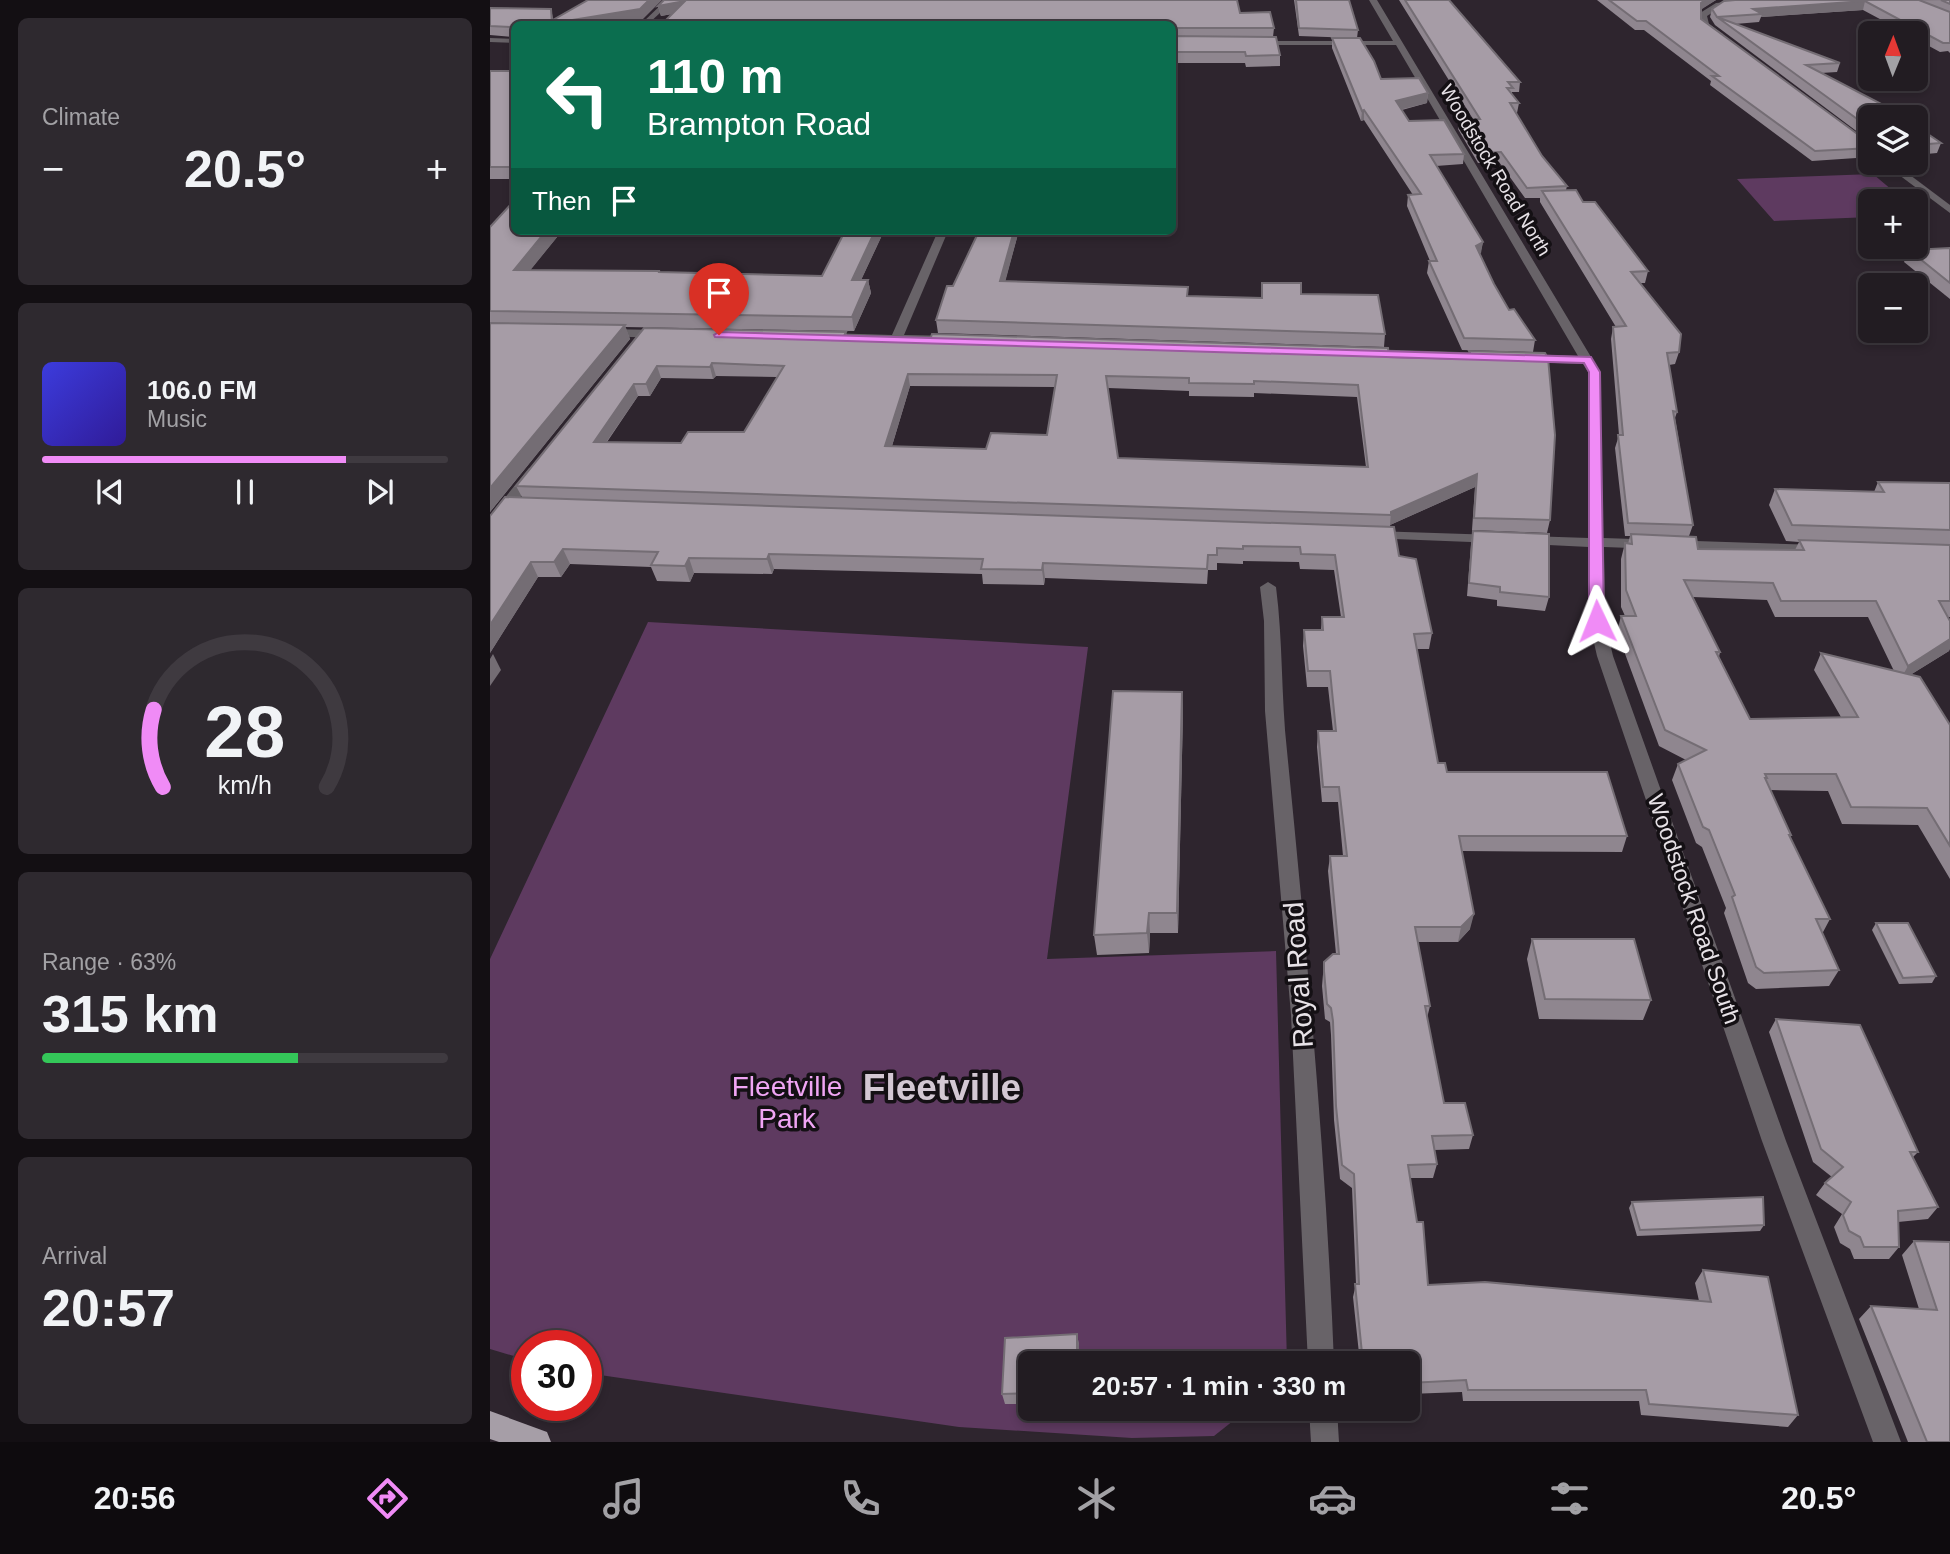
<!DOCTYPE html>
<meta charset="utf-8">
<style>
:root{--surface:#221c22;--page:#2e292f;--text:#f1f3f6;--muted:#a2a1a5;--line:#3f3a40;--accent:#f08bf6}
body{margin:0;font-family:Arial,sans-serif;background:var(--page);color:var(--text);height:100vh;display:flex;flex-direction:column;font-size:26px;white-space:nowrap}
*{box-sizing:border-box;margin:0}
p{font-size:23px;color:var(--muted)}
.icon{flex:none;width:38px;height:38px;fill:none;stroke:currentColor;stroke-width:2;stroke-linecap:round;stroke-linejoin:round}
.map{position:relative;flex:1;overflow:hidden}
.details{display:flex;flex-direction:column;gap:18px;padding:18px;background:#130f13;width:490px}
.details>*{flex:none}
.guide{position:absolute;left:21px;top:21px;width:665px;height:214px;border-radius:10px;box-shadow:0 4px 10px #0003,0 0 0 2px var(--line);background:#0b6e4f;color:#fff;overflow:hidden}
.needle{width:46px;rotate:1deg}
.buttons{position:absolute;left:1368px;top:21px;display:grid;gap:14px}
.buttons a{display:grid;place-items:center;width:70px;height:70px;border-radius:10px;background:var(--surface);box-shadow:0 4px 10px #0003,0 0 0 2px var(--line);font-size:35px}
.speed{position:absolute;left:21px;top:1330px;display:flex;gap:14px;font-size:35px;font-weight:700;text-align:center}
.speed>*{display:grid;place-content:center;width:91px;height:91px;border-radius:50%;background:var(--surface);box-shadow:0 4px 10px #0003,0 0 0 2px var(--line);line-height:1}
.speed .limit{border:10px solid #d22;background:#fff;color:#111}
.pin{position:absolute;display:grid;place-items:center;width:60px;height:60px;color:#fff;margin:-72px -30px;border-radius:50% 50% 50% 0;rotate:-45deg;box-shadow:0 0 7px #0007}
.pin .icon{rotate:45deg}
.me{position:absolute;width:77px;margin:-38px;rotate:358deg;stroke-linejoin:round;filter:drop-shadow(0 0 5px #0008)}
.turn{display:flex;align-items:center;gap:24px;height:147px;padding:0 21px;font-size:32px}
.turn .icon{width:91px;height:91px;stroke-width:2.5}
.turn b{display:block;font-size:49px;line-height:60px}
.then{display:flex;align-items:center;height:66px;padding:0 21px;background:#0003;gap:14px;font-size:26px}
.big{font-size:52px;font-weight:800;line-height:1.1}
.details .tile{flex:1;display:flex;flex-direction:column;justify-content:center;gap:10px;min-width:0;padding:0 24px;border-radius:10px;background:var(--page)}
.details .dial{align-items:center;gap:0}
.dial svg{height:182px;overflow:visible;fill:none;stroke:var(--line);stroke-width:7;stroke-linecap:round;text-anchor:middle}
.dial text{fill:var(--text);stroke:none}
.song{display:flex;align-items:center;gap:21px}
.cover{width:84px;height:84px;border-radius:10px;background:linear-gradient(135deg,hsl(240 70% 55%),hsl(250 70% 35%))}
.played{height:7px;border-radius:4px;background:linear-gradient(90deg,var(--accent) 75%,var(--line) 75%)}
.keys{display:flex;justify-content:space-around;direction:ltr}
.heat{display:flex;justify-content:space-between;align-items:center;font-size:38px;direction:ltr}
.charge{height:10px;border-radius:5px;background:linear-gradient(90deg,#34c759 63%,var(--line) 0)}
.trip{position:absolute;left:528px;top:1351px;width:402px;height:70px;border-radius:10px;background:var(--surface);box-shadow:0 4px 10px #0003,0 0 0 2px var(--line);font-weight:800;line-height:70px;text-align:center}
.tab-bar{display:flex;height:112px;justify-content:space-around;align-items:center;background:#0e0b0e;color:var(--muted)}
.tab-bar .icon{width:49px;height:49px}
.tab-bar .current{color:var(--accent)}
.tab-bar b{font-size:32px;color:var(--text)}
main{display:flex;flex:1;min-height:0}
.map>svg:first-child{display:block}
.green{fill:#5e3a60}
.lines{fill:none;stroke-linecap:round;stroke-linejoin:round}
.minor{fill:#686368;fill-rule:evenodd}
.major{fill:#a69ea7;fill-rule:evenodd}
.wall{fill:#8f868f;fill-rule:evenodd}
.shaded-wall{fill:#746d74}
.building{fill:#a69ca6;stroke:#746d74;stroke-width:2;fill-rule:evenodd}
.route{fill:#f08bf6;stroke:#9c5aa0;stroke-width:2}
.labels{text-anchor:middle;stroke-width:7;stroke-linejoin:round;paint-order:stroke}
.far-street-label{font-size:19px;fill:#e7e2e7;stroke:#141014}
.street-label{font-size:23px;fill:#e7e2e7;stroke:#141014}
.near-street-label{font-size:28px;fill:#e7e2e7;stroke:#141014}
.near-park-label{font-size:28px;fill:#f0a5f4;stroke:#141014}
.near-district-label{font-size:37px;font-weight:bold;fill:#d3c8d3;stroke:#141014}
</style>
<main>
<section class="details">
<div class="tile"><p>Climate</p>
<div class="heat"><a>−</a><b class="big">20.5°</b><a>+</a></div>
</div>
<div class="tile">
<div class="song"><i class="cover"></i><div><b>106.0 FM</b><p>Music</p></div></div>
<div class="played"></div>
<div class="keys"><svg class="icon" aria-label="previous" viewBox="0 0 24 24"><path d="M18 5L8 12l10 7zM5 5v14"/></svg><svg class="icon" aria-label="pause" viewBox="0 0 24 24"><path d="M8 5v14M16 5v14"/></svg><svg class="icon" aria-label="next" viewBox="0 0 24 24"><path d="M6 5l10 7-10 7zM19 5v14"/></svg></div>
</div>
<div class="tile dial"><svg viewBox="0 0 100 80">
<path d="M14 69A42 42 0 1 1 86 69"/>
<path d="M14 69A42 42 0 0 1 10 35" stroke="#f08bf6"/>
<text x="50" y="56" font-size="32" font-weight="700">28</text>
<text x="50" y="72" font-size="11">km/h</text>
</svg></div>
<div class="tile"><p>Range · 63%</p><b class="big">315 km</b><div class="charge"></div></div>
<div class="tile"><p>Arrival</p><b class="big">20:57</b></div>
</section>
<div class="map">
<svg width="1460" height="1442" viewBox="0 0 1460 1442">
<rect width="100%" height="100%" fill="#2e252e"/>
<g class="green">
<polygon points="1383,174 1415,201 1381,201 1381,217 1284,221 1247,179"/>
<polygon points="158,622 598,647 557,959 786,951 797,1363 541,1363 541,1409 758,1409 724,1436 642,1438 469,1427 96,1373 96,1346 37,1346 37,1360 0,1349 0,959"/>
</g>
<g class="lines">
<g class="minor">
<polygon points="176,0 184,0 158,24 151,24"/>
<polygon points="879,0 887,0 1110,372 1113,538 1328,545 1336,550 1328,555 1114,547 1115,621 1123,656 1296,1141 1411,1442 1383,1442 1272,1141 1107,656 1099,621 1099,547 1038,544 1031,540 1038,536 1099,538 1098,372 1093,364 1036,362 1030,358 1036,354 1088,356 906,45 763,45 759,43 763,41 903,41"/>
<polygon points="1259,0 1286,0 1231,7 1217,16 1219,24 1233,34 1233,38 1227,38 1211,25 1210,13 1226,3"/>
<polygon points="0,38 24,39 24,43 0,42"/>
<polygon points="1393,163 1404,163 1460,205 1460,213"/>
<polygon points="448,231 458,231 414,335 462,336 466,337 466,343 332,340 332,334 336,333 402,335"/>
<polygon points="115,329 171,330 177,334 171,338 111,336 109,333"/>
<polygon points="875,349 1001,353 1007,357 1001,361 871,356 871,350"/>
<polygon points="44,467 51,471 5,529 0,530 0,516 39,468"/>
<polygon points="884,531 1006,535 1013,539 1006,543 879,538 877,535"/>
<path d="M 778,582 L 786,587 C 793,641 791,696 797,751 C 817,954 836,1159 844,1363 L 818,1363 L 801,1015 L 775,711 L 774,621 L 770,587 Z"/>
<polygon points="819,1409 847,1409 849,1442 821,1442"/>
</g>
<polygon class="major" points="0,1411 57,1432 61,1442 9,1442 0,1439"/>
</g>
<g class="wall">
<polygon points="804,0 859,0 868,30 867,38 891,79 938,93 937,103 912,110 919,121 974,154 973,164 946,166 993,242 990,254 1004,284 1019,310 1045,340 1043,352 972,350 937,273 939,261 940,261 917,206 918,195 923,195 874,120 871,121 842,48 842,38 865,38 809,36"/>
<path d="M 909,0 L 959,0 L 1030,82 L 1029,92 L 1022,92 L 1022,94 L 1029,103 L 1027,113 L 1026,113 L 1052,156 L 1077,186 L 1076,190 L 1093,202 L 1158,271 L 1155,283 L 1150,283 L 1189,352 L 1185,364 L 1179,365 L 1187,412 L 1185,418 L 1203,525 L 1199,536 L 1208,549 L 1305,550 L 1309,542 L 1296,541 L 1279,505 L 1285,489 L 1384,492 L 1388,482 L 1460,483 L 1460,617 L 1458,617 L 1460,621 L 1460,648 L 1459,651 L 1420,675 L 1460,725 L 1460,879 L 1428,825 L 1352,824 L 1338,791 L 1280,790 L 1301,835 L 1300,837 L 1340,919 L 1332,934 L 1349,970 L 1339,986 L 1266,989 L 1258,983 L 1234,913 L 1236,908 L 1212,847 L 1206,843 L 1182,780 L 1188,764 L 1196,760 L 1169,746 L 1127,632 L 1131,616 L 1135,616 L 1131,607 L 1131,559 L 1135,543 L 1138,544 L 1140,536 L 1135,536 L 1125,448 L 1129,435 L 1121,339 L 1123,327 L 1126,327 L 1050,202 L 1050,198 L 1035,198 L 1009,162 L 988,163 L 968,129 L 969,119 L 983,119 ZM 1203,597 L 1277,600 L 1285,617 L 1378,617 L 1404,671 L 1331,653 L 1324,670 L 1351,717 L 1260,719 L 1229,657 L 1230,652 Z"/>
<polygon points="1107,0 1230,0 1226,0 1211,9 1211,19 1381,144 1381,157 1322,161 1220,85 1221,81 1154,30 1145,30"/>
<polygon points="1460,0 1460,53 1458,51 1450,52 1426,39 1426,33 1416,33 1373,10 1271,17 1269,22 1245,24 1350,63 1347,72 1331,73 1381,117 1381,142 1225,25 1220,17 1222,9 1234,1"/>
<polygon points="168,6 750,13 784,28 783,37 790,55 790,66 756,67 755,63 682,63 682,24 172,24 182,14 171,16"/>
<polygon points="0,8 64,20 153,19 65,24 24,24 24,37 0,35"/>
<rect x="0" y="71" width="24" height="108"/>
<polygon points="1426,126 1451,143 1447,153 1426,155"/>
<polygon points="0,227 72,231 40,270 332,276 394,231 371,280 378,280 381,293 364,331 135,327 140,339 0,512"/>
<polygon points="489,231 541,231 540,234 528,234 515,281 699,296 772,298 811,294 895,334 894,347 448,333 446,320 463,286"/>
<polygon points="1460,248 1460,299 1414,262 1419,250"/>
<path d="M 154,328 L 356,332 L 357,338 L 899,357 L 978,359 L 979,351 L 1060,520 L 1057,533 L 982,530 L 985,487 L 900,525 L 909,556 L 942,633 L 939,649 L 927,649 L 948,763 L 957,772 L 1137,836 L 1132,852 L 972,851 L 980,929 L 968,942 L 928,942 L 940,1006 L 937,1018 L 954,1103 L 983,1135 L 979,1149 L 944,1150 L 947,1164 L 943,1178 L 920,1178 L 938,1285 L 1209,1301 L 1205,1283 L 1213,1270 L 1308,1415 L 1298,1427 L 1151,1415 L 1149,1401 L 973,1401 L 972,1392 L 919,1394 L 919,1363 L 870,1363 L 863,1297 L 866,1284 L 862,1188 L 850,1179 L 844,1120 L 841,1035 L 840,1022 L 835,1019 L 832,986 L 834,962 L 846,954 L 838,871 L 840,856 L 853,856 L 848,802 L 832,802 L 827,747 L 828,731 L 843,731 L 838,687 L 817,687 L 813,646 L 814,630 L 831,630 L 832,617 L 851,617 L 844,570 L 810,569 L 809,562 L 753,561 L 753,564 L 727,563 L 727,570 L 718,570 L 717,584 L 555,578 L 554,585 L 493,584 L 492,574 L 284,569 L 282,574 L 204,573 L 200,582 L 167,581 L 161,567 L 80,564 L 71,577 L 48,577 L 0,653 L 32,497 L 26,486 ZM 226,376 L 287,377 L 254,432 L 191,443 L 117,442 L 148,396 L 160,396 L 171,378 L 223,379 ZM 420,386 L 565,387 L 557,435 L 496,449 L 402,446 ZM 618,388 L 699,391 L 699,396 L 764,397 L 764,393 L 867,397 L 876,467 L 628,458 Z"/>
<polygon points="983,531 1059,597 1055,611 1007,606 1007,600 977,596 981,545"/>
<polygon points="692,692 693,712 688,933 660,933 659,953 607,955 604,935"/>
<polygon points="1386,923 1446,976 1442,983 1409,984 1382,930"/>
<polygon points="1042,939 1161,1000 1153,1020 1049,1019 1037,959"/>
<polygon points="1286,1019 1428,1152 1423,1157 1448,1207 1438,1219 1408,1222 1409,1247 1399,1259 1364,1259 1360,1249 1350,1243 1344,1227 1352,1214 1326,1195 1335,1183 1342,1177 1323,1162 1279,1032"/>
<polygon points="1142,1202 1274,1225 1270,1231 1147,1236 1139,1208"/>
<polygon points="1424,1241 1460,1242 1460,1442 1418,1442 1369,1319 1381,1306 1429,1309 1412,1255"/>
<polygon points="587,1334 589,1345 589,1363 541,1363 541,1404 515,1404 512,1394 515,1338"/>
</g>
<g class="shaded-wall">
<polygon points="159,0 172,0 153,19 118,24 59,24 61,9 64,22"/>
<polygon points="1215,0 1230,0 1226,0 1209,11 1211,3"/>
<polygon points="195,1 197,11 171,16 168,6"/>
<polygon points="1375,1 1373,10 1271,17 1272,14 1263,9"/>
<polygon points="938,93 937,103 905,111 906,101"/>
<polygon points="874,110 874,120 871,121 872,111"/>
<polygon points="56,231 72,231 30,283 24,270"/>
<polygon points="385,231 394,231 365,293 362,280"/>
<polygon points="524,231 528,231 528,234 512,294 510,281"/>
<polygon points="993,242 991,253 984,257 986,246"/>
<polygon points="378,280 381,293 364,331 362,317"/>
<polygon points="135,325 140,339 0,512 0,488"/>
<polygon points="222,363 226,376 223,379 220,367"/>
<polygon points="167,366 171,378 160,396 156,384"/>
<polygon points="418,374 420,386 398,459 395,446"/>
<polygon points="144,384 148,396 108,454 104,442"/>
<polygon points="987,474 985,487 900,525 901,512"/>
<polygon points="73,549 80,564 71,577 64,562"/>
<polygon points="279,554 284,569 282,574 277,559"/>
<polygon points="199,558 204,573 200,582 195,566"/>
<polygon points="41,562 48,577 0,653 0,625"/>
<polygon points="553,563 555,578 554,585 552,570"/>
<polygon points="1460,639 1460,648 1459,651 1409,682 1418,666"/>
<polygon points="3,654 11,670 0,686 0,659"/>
<polygon points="692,692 693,712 688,933 687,913"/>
<polygon points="659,913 660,933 659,953 657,933"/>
<polygon points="984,914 980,929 968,942 971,927"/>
<polygon points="587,1334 589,1345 589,1363 587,1363"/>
</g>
<g class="building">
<polygon points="98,0 159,0 150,9 64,23 63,20"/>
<polygon points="174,0 747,0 750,13 780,12 784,28 682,28 682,24 413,24 415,22 286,22 284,24 172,24 195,1 168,6"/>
<polygon points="806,0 859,0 868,30 809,28"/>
<polygon points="915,0 959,0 1030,82 1018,82 1023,88 1017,88 1029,103 1020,103 1052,156 1077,186 1037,188 1011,152 989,153 969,119 990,119"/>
<polygon points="1119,0 1215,0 1211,3 1211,19 1381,144 1381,148 1325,151 1222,76 1229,76 1156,21 1147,21"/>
<polygon points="1245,0 1429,0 1460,12 1460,43 1453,43 1375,1 1263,9 1272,14 1227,17 1222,9 1234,1"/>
<polygon points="1451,0 1460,0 1460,4"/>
<polygon points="0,8 61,9 62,24 24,24 24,30 23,30 21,27 0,26"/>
<polygon points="1227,17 1350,63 1316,65 1405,111 1413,117 1381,117 1381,129"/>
<polygon points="682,36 786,37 790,55 756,56 755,52 682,52"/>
<polygon points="842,38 870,38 884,61 891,79 929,78 938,93 906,101 919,121 954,120 974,154 940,155 993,242 986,246 1004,284 1019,310 1024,309 1045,340 974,338 939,261 947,261 918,195 931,194 874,110 872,111"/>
<rect x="0" y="71" width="24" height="96"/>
<polygon points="1426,126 1451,143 1426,145"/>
<polygon points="1086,190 1093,202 1105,202 1158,271 1141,272 1191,334 1189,352 1177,353 1187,412 1183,411 1203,525 1138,523 1128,435 1133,435 1123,327 1136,326 1052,191"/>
<polygon points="24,201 24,231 56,231 24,270 170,271 168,272 332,276 355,231 385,231 362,280 378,280 362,317 0,311 0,227"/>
<polygon points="489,231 524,231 510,281 698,287 697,296 772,298 772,283 811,283 811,294 888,295 895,334 446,320 457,286 463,286"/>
<polygon points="1460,248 1460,283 1419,250"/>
<polygon points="0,323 135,325 0,488"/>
<path d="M 154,328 L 356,332 L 353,338 L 440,340 L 442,334 L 898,348 L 899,357 L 983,359 L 979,351 L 1055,353 L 1058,358 L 1065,435 L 1060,520 L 984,518 L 987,474 L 901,512 L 901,515 L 26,486 ZM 222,363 L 294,366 L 254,432 L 198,432 L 191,443 L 104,442 L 144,384 L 156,384 L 167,366 L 220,367 ZM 418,374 L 567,375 L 557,435 L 501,433 L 496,449 L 395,446 ZM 616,376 L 699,378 L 699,383 L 764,384 L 764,381 L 868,385 L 878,467 L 628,458 Z"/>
<polygon points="1388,482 1460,483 1460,530 1302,525 1285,489 1394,492"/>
<polygon points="15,497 904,527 909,556 926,559 942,633 924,634 948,763 955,763 957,772 1117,772 1137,836 969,836 984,914 971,927 925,927 940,1006 935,1006 954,1103 975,1103 983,1135 942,1136 947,1164 918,1165 927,1222 933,1222 938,1285 995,1282 1221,1302 1213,1270 1278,1277 1308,1415 1159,1404 1156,1390 978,1390 976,1380 919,1383 919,1363 873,1363 865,1284 869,1284 864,1174 852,1165 846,1106 843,1021 841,1008 837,1004 834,971 834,962 843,954 849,954 840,856 857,856 849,787 833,787 828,731 846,731 840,671 818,671 814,630 833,630 832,617 854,617 845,555 811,554 810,547 753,546 753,549 727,548 727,555 718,555 717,569 553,563 552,570 491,569 493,559 279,554 277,559 199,558 195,566 161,565 168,552 73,549 64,562 41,562 0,625 0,516"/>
<polygon points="983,531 1059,534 1059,597 1010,592 1010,587 979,583"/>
<polygon points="1141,534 1206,537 1208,549 1314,550 1309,540 1460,545 1460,601 1449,601 1460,621 1460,639 1418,666 1386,601 1291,601 1283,583 1194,580 1230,652 1226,652 1260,719 1368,717 1331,653 1430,677 1460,725 1460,846 1437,808 1361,807 1346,774 1275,774 1277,778 1275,778 1301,835 1299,835 1340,919 1326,919 1349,970 1274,973 1266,967 1242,897 1245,895 1219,830 1213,827 1188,764 1216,750 1175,730 1131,616 1146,616 1136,590 1135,543 1142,544"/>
<polygon points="623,691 692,692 687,913 659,913 657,933 604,935"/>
<polygon points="1386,923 1418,923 1446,976 1413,978"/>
<polygon points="1042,939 1144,939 1161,1000 1055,999"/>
<polygon points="1286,1019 1370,1025 1428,1152 1420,1152 1448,1207 1408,1211 1409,1247 1374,1247 1370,1237 1359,1231 1353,1215 1361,1202 1335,1183 1353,1167 1331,1149"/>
<polygon points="1273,1197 1274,1225 1150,1230 1142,1202"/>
<polygon points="1424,1241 1460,1242 1460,1442 1437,1442 1381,1306 1447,1310"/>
<polygon points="587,1334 587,1363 541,1363 541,1393 512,1394 515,1338"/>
</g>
<polygon class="route" points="229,332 1101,357 1110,372 1114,621 1107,626 1099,621 1099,372 1094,363 225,337 224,335"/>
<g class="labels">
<g class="far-street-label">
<text transform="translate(1006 170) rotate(59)" y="7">Woodstock Road North</text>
</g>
<g class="street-label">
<text transform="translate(1204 909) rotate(71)" y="8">Woodstock Road South</text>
</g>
<g class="near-street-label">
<text transform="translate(808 975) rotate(-94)" y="10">Royal Road</text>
</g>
<g class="near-park-label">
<text x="297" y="1096">Fleetville<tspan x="297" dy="32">Park</tspan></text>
</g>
<g class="near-district-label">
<text x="452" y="1100">Fleetville</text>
</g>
</g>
</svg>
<div class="buttons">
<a><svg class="needle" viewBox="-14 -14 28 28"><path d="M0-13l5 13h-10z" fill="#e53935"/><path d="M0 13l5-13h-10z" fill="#a2a1a5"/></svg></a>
<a><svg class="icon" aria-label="layers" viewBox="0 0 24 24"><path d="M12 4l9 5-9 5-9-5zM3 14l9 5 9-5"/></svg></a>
<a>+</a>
<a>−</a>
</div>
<div class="speed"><div class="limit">30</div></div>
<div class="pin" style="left:229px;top:335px;background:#d93025"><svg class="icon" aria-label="arrive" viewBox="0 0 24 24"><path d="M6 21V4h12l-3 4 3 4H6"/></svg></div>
<svg class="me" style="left:1107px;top:621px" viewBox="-20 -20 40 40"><path d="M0-17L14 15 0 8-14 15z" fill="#f08bf6" stroke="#fff" stroke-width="4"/></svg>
<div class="trip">20:57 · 1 min · 330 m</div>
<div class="guide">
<div class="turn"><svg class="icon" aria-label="left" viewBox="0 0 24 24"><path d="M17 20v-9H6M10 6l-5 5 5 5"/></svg><div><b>110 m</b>Brampton Road</div></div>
<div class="then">Then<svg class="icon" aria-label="arrive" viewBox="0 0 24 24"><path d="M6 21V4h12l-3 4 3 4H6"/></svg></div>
</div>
</div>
</main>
<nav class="tab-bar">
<b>20:56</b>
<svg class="icon current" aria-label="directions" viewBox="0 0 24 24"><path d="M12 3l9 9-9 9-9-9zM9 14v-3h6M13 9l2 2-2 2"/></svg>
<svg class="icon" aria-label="music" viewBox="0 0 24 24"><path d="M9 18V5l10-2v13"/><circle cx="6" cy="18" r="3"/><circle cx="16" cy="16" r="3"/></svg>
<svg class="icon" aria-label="phone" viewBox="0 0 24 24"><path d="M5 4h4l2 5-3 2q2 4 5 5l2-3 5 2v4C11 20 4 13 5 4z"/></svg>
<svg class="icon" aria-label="climate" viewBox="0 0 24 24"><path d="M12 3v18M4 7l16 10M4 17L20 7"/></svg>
<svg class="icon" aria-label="car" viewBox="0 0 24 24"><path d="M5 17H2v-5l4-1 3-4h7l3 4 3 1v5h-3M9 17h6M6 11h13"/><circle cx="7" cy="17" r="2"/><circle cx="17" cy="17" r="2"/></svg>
<svg class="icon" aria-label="filters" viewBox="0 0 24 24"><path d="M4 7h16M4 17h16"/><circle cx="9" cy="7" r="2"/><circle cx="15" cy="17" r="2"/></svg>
<b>20.5°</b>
</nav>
